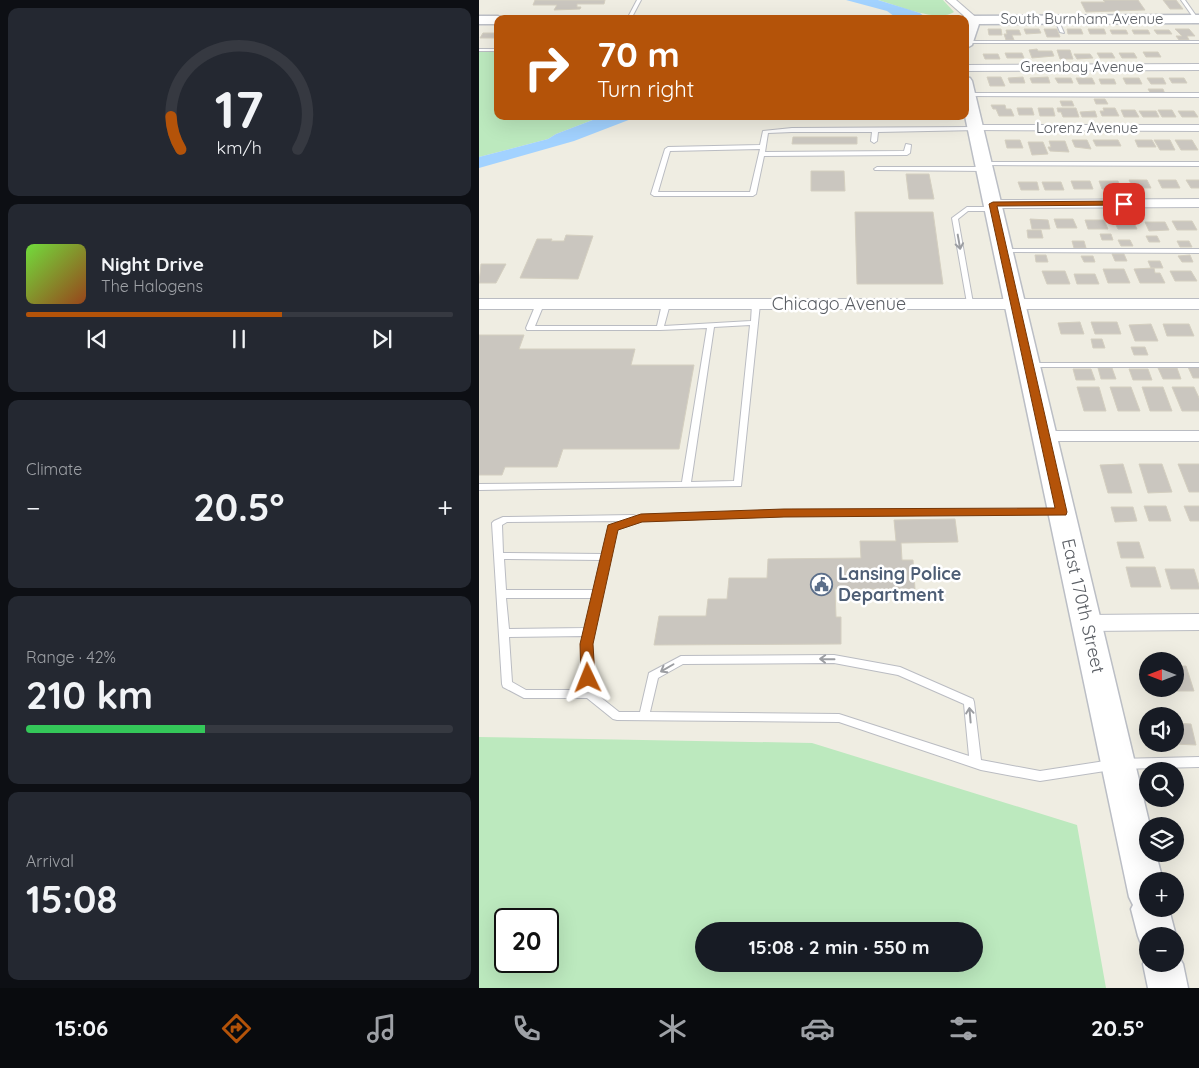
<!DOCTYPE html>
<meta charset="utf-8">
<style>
:root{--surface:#171b24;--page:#242831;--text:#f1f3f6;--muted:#9ea1a6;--line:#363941;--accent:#b45309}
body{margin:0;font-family:Quicksand,sans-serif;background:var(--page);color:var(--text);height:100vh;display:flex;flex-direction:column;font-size:19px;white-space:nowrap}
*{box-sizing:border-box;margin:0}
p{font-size:16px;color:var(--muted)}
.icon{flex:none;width:28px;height:28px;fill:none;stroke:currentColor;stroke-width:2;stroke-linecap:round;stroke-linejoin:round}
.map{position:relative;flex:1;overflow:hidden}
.sheet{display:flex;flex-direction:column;gap:8px;padding:8px;background:#0d0f14;width:479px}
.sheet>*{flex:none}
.guide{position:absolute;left:15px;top:15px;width:475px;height:105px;border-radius:10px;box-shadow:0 5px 20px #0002;background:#b45309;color:#fff;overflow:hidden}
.needle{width:32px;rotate:270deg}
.tools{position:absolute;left:660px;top:652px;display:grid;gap:10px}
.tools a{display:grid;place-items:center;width:45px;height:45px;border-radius:50%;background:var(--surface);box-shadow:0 5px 20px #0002;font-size:25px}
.speed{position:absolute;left:15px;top:908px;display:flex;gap:10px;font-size:25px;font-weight:700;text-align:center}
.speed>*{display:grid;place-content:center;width:65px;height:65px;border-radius:50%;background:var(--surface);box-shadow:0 5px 20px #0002;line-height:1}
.speed .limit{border:2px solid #111;border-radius:8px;background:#fff;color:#111}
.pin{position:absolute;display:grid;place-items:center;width:42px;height:42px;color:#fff;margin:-21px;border-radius:10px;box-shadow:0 2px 8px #0006}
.me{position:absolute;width:55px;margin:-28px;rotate:358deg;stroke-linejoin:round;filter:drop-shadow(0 0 4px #0008)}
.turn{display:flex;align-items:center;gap:18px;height:105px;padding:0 20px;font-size:22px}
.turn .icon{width:65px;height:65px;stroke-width:2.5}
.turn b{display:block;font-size:35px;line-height:42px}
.big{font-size:38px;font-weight:700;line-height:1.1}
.sheet .tile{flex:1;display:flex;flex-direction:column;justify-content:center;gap:8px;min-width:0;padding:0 18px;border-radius:10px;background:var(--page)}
.sheet .dial{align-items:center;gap:0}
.dial svg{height:130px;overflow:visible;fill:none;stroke:var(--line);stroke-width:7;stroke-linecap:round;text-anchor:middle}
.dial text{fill:var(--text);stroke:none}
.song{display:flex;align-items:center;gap:15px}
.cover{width:60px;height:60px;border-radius:8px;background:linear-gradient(135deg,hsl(100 70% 55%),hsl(20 70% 35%))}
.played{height:5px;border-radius:2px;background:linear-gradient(90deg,var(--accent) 60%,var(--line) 60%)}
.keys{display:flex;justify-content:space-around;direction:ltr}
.heat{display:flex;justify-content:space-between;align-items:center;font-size:28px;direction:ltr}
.charge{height:8px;border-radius:4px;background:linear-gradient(90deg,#34c759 42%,var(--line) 0)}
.trip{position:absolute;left:216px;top:922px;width:288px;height:50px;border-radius:25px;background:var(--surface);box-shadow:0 5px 20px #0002;font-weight:700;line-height:50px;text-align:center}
.dock{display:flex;height:80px;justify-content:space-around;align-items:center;background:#090b0e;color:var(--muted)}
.dock .icon{width:35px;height:35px}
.dock .current{color:var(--accent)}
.dock b{font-size:22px;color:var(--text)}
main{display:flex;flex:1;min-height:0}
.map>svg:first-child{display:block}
.green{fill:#bce9be;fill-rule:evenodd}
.water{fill:#a2d2ff}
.building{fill:#cac6bf;stroke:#d4cfc0}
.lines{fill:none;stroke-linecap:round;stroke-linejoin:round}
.lane-casing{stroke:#babcc2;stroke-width:2}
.street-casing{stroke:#babcc2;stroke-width:2}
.secondary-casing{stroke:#bbbec5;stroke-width:3}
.lane{fill:#fff;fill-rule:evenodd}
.street{fill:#fff;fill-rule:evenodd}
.secondary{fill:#fff;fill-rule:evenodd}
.oneway{stroke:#9c9ea2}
.route{fill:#b45309;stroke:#753606}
.labels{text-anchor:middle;stroke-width:5;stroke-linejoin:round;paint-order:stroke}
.far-street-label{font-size:15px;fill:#5a5e64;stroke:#fff}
.street-label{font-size:18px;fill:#5a5e64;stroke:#fff}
.service-label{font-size:18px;font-weight:bold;fill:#4e5e75;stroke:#fff;text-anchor:start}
</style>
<main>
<section class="sheet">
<div class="tile dial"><svg viewBox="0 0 100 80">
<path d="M14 69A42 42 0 1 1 86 69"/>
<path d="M14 69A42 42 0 0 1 8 49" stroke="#b45309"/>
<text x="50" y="56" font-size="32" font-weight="700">17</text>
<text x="50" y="72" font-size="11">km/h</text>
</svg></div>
<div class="tile">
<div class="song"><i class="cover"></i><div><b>Night Drive</b><p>The Halogens</p></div></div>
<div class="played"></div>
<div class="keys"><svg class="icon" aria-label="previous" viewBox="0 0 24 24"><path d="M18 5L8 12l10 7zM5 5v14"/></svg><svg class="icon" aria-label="pause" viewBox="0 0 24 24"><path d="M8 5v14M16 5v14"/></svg><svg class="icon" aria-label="next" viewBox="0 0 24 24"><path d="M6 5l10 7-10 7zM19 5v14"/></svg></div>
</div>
<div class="tile"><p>Climate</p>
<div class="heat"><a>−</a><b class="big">20.5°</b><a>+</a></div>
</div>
<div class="tile"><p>Range · 42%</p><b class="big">210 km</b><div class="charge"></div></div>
<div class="tile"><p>Arrival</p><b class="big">15:08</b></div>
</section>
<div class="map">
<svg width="721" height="988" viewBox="0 0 721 988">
<rect width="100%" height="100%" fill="#efede2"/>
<g class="green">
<path d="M 399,0 L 464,0 L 475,12 C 459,23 417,5 399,0 Z"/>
<polygon points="0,48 19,48 19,116 124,116 77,134 69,139 0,157"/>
<path d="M 0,737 L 333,743 L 598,825 L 627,988 L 0,988 ZM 26,919 L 69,919 L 69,961 L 26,961 ZM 225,931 L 495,931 L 495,964 L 225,964 Z"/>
</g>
<g class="water">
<polygon points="367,0 399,0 441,13 448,19 419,19 408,11"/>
<polygon points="124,116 160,116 95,141 0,168 0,157 69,139 77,134"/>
</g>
<g class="building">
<polygon points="56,0 126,0 125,4 98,4 98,7 102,7 101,9 75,10 78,5 54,5"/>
<polygon points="624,0 659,0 666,10 607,12 602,2 626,2"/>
<polygon points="684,0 697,0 704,9 691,9"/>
<polygon points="509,29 522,29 523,35 510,35"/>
<polygon points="545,29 560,29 562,33 547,34"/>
<polygon points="565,29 578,29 581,37 568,37"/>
<polygon points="588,29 602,29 604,34 589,34"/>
<polygon points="609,29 625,29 627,34 611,34"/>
<polygon points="696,29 710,29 716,36 708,36 710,40 700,40 697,36 703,36"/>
<polygon points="527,30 540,30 542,35 533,35 535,40 527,40 525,34 528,34"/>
<polygon points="631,30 647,30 649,34 633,34"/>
<polygon points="653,30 669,30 671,34 655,34"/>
<polygon points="675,30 690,30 693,34 678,34"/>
<polygon points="4,33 19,33 16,38 1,38"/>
<polygon points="558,49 559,51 573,51 575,56 553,58 550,50"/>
<polygon points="578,50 591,50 594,59 581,59"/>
<polygon points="664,52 679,52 682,57 667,57"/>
<polygon points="526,53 543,53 545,58 528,58"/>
<polygon points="618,53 633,53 636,58 621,58"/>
<polygon points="640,53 655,53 658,58 643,58"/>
<polygon points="504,54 519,54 521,59 506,59"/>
<polygon points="595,54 611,54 614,58 598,59"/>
<polygon points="508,77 522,77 526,86 511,86"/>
<polygon points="544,77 546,83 531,83 529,78"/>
<polygon points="569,77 571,83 553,83 551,78"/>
<polygon points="576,78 592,78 594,83 579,83"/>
<polygon points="597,78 613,78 616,84 600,84"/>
<polygon points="644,78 660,78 663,84 647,84"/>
<polygon points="668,78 684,78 687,84 672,84"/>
<polygon points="690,78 705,78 708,83 693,83"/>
<polygon points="620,79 635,79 637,84 622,84"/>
<polygon points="669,89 684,89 686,94 672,94"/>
<polygon points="615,99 626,99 629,104 617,104"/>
<polygon points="581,101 593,101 595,106 583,106"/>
<polygon points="512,105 526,105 527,109 532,109 535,116 520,116 517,109 514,109"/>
<polygon points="538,108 553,108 555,115 540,115"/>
<polygon points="559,108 574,108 576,116 561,116"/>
<polygon points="578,108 597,108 600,117 584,117 582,112 579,112"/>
<polygon points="624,108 636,108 640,116 623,116 621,111 625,111"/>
<polygon points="642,110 656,110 660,117 645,117"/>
<polygon points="679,110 693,110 697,117 683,117"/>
<polygon points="616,111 618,117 603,117 601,112"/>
<polygon points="660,111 677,111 680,117 664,117"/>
<polygon points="699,111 715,111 719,117 703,117"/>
<polygon points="314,137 378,137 378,144 313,144"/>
<polygon points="526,140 541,140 544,148 528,148"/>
<polygon points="593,140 608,140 612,149 596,147"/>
<polygon points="614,140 639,140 642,146 617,146"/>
<polygon points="656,140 673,140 677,147 659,147"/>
<polygon points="675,140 691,140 696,150 681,150"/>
<polygon points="696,140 713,140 719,150 702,150"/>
<polygon points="570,141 586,141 590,152 571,151 569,147 572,147"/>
<polygon points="549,142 564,142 569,154 553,155"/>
<polygon points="332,171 365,171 366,191 332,191"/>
<polygon points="427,174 450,174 455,199 430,199"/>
<polygon points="650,180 668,180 672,188 654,188"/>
<polygon points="679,180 697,180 701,188 683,188"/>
<polygon points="707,180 721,180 721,188 712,188"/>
<polygon points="592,181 611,181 614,189 595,189"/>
<polygon points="620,181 639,181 642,189 623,189"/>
<polygon points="539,182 558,182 560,190 542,190"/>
<polygon points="563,182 582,182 585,190 566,190"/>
<polygon points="376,212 454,212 464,284 378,284"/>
<polygon points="551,219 569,220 571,229 553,229"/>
<polygon points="575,219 594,219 598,228 578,228"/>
<polygon points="606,220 625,220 629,229 609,229"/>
<polygon points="635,221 654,221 658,229 639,229"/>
<polygon points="693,221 713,221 718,230 698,230"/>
<polygon points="666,222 686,222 690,230 670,231"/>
<polygon points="548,230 562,230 564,238 549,238"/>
<polygon points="621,234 632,234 634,240 623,240"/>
<polygon points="87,235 114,236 99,279 41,278 58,239 73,239 72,241 85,241"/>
<polygon points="667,236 678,236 681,242 670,242"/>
<polygon points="639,240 651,240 654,246 642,246"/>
<polygon points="593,241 605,241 607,248 595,248"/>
<polygon points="698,241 710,241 713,247 701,247"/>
<polygon points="633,254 645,254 648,261 636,261"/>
<polygon points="556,255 567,255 569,262 557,262"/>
<polygon points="711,255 714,262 703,262 699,256"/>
<polygon points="602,256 614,256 616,262 605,262"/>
<polygon points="669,261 681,261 684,268 672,268"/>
<polygon points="2,264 27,264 17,283 0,283"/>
<polygon points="675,268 676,273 681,273 686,283 661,283 655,269"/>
<polygon points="624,269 645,269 651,283 629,283"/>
<polygon points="563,271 586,271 591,284 568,284"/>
<polygon points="691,271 712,271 718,281 696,281"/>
<polygon points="595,274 616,274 620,284 598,284"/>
<polygon points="601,322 605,334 582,334 579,323"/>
<polygon points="612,322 638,322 642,334 616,334"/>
<polygon points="672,324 679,341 656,341 650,325"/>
<polygon points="684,324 710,324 715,336 688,336"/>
<polygon points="0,335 45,335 40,349 156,349 152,365 215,365 200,449 84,449 78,467 26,467 23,475 0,475"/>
<polygon points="612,339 623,339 626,348 614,348"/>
<polygon points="652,347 666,347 669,355 655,355"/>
<polygon points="709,367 721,367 721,378 714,378"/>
<polygon points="619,368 633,368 637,379 622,379"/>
<polygon points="679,368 698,368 702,379 684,379"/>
<polygon points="594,369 612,369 616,380 597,380"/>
<polygon points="650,369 669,369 673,380 654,380"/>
<polygon points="598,387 620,387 627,411 605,411"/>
<polygon points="631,387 652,387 661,411 639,411"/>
<polygon points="663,387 684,387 693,411 671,411"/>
<polygon points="693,387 715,387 721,400 721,411 703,411"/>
<polygon points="644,464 653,493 629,493 621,465"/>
<polygon points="660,464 683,464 693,492 669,493"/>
<polygon points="699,464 721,464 721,492 710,492"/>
<polygon points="665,506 687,506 692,521 670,521"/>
<polygon points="705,506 721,506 721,521 711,521"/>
<polygon points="632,507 654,507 658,521 636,522"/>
<polygon points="476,519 479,542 422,543 423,560 434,560 436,589 356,589 357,617 362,617 362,644 175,645 180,616 227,616 229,599 248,599 250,578 288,578 289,559 382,558 381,541 417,541 415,520"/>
<polygon points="638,542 660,542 665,558 642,558"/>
<polygon points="647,567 676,567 682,587 652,587"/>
<polygon points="686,569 715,569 721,589 692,589"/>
<polygon points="696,666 707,666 715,691 681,691 681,689 696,689"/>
<polygon points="696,723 712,724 717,745 695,744"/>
</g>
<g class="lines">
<defs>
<g id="lane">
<polygon points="158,0 162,0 152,19 148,19"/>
<polygon points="702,0 706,0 720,20 716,20"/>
<polygon points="575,18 579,19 585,33 581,32"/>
<polygon points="486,41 721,41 721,43 488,43"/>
<rect x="0" y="49" width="19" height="2"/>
<polygon points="489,93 721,93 721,97 487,96 487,94"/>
<path d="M 497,127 L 499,128 L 499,130 L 399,132 L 398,141 L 395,143 L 392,141 L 393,132 L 313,132 L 289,133 L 286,152 L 425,151 L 427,144 L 432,145 L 431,153 L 428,155 L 285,156 L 277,194 L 274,196 L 175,196 L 172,194 L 186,149 L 189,147 L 281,145 L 284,131 L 313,128 ZM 281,149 L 271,192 L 179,192 L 191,151 Z"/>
<polygon points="505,162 721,162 721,166 503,165 503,163"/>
<polygon points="398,167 506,167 509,169 506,171 396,170 395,169"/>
<polygon points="488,207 515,207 518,209 515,211 489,211 479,219 494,303 491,305 488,303 473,218"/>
<polygon points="524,249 721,249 721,253 522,252 522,250"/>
<path d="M 61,302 L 65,304 L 56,326 L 178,326 L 183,304 L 187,302 L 191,304 L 185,326 L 272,321 L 273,304 L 277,302 L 281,304 L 262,486 L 0,490 L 0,484 L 203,482 L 228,328 L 181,330 L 48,330 L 47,328 L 57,304 ZM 271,325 L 255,481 L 212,482 L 235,327 Z"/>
<polygon points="547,363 721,363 721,367 550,367 546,365"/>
<path d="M 580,509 L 583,510 L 584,512 L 583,514 L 305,516 L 163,521 L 137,530 L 113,644 L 115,692 L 140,712 L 161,712 L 170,673 L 202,656 L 355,655 L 421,667 L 494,699 L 495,702 L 502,760 L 561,771 L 639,759 L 721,757 L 721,767 L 639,769 L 561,781 L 502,770 L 360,722 L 138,720 L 134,719 L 108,698 L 45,698 L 24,687 L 23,684 L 13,523 L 15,521 L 24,517 L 154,515 L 157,516 L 162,515 L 305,510 ZM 144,521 L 130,526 L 123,554 L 24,553 L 23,525 L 28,522 ZM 25,559 L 121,560 L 115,590 L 27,590 ZM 27,598 L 113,598 L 106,628 L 30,629 ZM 105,636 L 103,644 L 105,690 L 47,690 L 33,682 L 30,637 ZM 355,663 L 419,675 L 485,704 L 490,756 L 360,714 L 171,712 L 179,678 L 204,664 Z"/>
</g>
<g id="street">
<polygon points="467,0 477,0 500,20 498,22 492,22"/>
<polygon points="721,64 721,70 486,71 486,65"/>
<polygon points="497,125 721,125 721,131 493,130 491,128"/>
<polygon points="721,199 721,207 514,208 507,204 514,200"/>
<rect x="0" y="299" width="721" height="10"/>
<polygon points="566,431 721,431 721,441 566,441 560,440 557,436 560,432"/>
<polygon points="721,614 721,630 607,631 599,629 596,623 599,617 607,615"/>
</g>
<g id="secondary">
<polygon points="721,15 721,23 500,24 493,45 486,49 486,19 480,19 486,16"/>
<polygon points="0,16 19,16 25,19 19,19 19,24 0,24"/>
<polygon points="486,77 491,78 493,81 671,826 669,826 669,854 677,854 684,881 669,881 669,909 690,909 697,936 696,938 696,936 669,936 669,951 664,949 659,936 652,909 654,905 650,897 486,116"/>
<polygon points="696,950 704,964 709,988 669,988 664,964 669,954 669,964 696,964"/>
</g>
</defs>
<use href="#lane" class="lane-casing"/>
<use href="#street" class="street-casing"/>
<use href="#secondary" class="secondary-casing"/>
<use href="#lane" class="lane"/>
<use href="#street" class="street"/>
<use href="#secondary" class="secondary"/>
</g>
<defs><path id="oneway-shaft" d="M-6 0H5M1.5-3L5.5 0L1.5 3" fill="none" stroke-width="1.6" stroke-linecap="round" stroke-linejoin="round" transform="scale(1.25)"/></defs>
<g class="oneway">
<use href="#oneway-shaft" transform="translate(480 242) rotate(80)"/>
<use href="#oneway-shaft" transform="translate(348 659) rotate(-179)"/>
<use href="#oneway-shaft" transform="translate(188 668) rotate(150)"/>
<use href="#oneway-shaft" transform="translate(491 715) rotate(-95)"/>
</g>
<polygon class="route" points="645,201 648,202 648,205 518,206 588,512 587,515 305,517 163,522 139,530 114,644 116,678 114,681 109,683 104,681 102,678 101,644 129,525 162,514 305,509 576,508 510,204 514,202"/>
<defs>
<symbol id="civic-ring" viewBox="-11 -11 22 22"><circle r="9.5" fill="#fff" stroke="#5c6f8a" stroke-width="1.5"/><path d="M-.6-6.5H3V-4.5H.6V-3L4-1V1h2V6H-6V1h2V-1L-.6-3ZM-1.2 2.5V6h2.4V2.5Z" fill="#5c6f8a"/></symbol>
</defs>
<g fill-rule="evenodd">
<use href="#civic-ring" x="330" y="572" width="25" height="25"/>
</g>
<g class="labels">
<g class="far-street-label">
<text x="603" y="24">South Burnham Avenue</text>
<text x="603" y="72">Greenbay Avenue</text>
<text x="608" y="133">Lorenz Avenue</text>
</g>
<g class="street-label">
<text x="360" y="310">Chicago Avenue</text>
<text transform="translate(604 606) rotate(77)" y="6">East 170th Street</text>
</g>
<g class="service-label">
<text x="359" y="580">Lansing Police<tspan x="359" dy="21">Department</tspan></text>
</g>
</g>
</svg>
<div class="tools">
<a><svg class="needle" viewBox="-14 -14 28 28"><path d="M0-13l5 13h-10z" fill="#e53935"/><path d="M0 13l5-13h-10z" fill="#9ea1a6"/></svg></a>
<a><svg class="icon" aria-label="sound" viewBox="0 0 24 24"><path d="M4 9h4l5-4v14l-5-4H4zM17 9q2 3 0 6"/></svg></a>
<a><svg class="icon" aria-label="search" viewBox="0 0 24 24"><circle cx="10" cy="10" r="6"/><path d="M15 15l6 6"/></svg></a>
<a><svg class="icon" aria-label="layers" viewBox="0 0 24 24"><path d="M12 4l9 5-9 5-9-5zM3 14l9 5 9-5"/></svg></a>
<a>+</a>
<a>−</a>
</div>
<div class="speed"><div class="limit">20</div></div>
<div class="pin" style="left:645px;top:204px;background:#d93025"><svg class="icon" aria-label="arrive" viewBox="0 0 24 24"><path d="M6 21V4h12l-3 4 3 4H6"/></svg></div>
<svg class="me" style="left:109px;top:678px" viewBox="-20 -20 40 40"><path d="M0-17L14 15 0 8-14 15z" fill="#b45309" stroke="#fff" stroke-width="4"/></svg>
<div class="trip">15:08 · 2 min · 550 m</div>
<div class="guide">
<div class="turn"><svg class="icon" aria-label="right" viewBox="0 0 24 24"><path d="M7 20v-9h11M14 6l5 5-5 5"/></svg><div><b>70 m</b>Turn right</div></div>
</div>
</div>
</main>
<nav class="dock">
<b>15:06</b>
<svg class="icon current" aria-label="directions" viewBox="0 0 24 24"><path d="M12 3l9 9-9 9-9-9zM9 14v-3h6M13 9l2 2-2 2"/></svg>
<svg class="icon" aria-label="music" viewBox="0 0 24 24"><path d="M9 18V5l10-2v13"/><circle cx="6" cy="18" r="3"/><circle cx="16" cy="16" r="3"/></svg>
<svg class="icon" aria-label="phone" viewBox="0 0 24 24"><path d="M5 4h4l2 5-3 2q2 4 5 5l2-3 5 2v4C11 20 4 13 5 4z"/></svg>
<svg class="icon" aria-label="climate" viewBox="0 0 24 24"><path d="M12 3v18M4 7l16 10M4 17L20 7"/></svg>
<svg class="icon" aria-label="car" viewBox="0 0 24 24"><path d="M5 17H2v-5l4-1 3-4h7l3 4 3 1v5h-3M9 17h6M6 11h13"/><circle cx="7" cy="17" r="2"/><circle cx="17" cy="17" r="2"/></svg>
<svg class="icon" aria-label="filters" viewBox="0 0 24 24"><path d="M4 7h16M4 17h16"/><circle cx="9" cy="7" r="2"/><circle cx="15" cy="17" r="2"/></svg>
<b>20.5°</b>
</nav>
